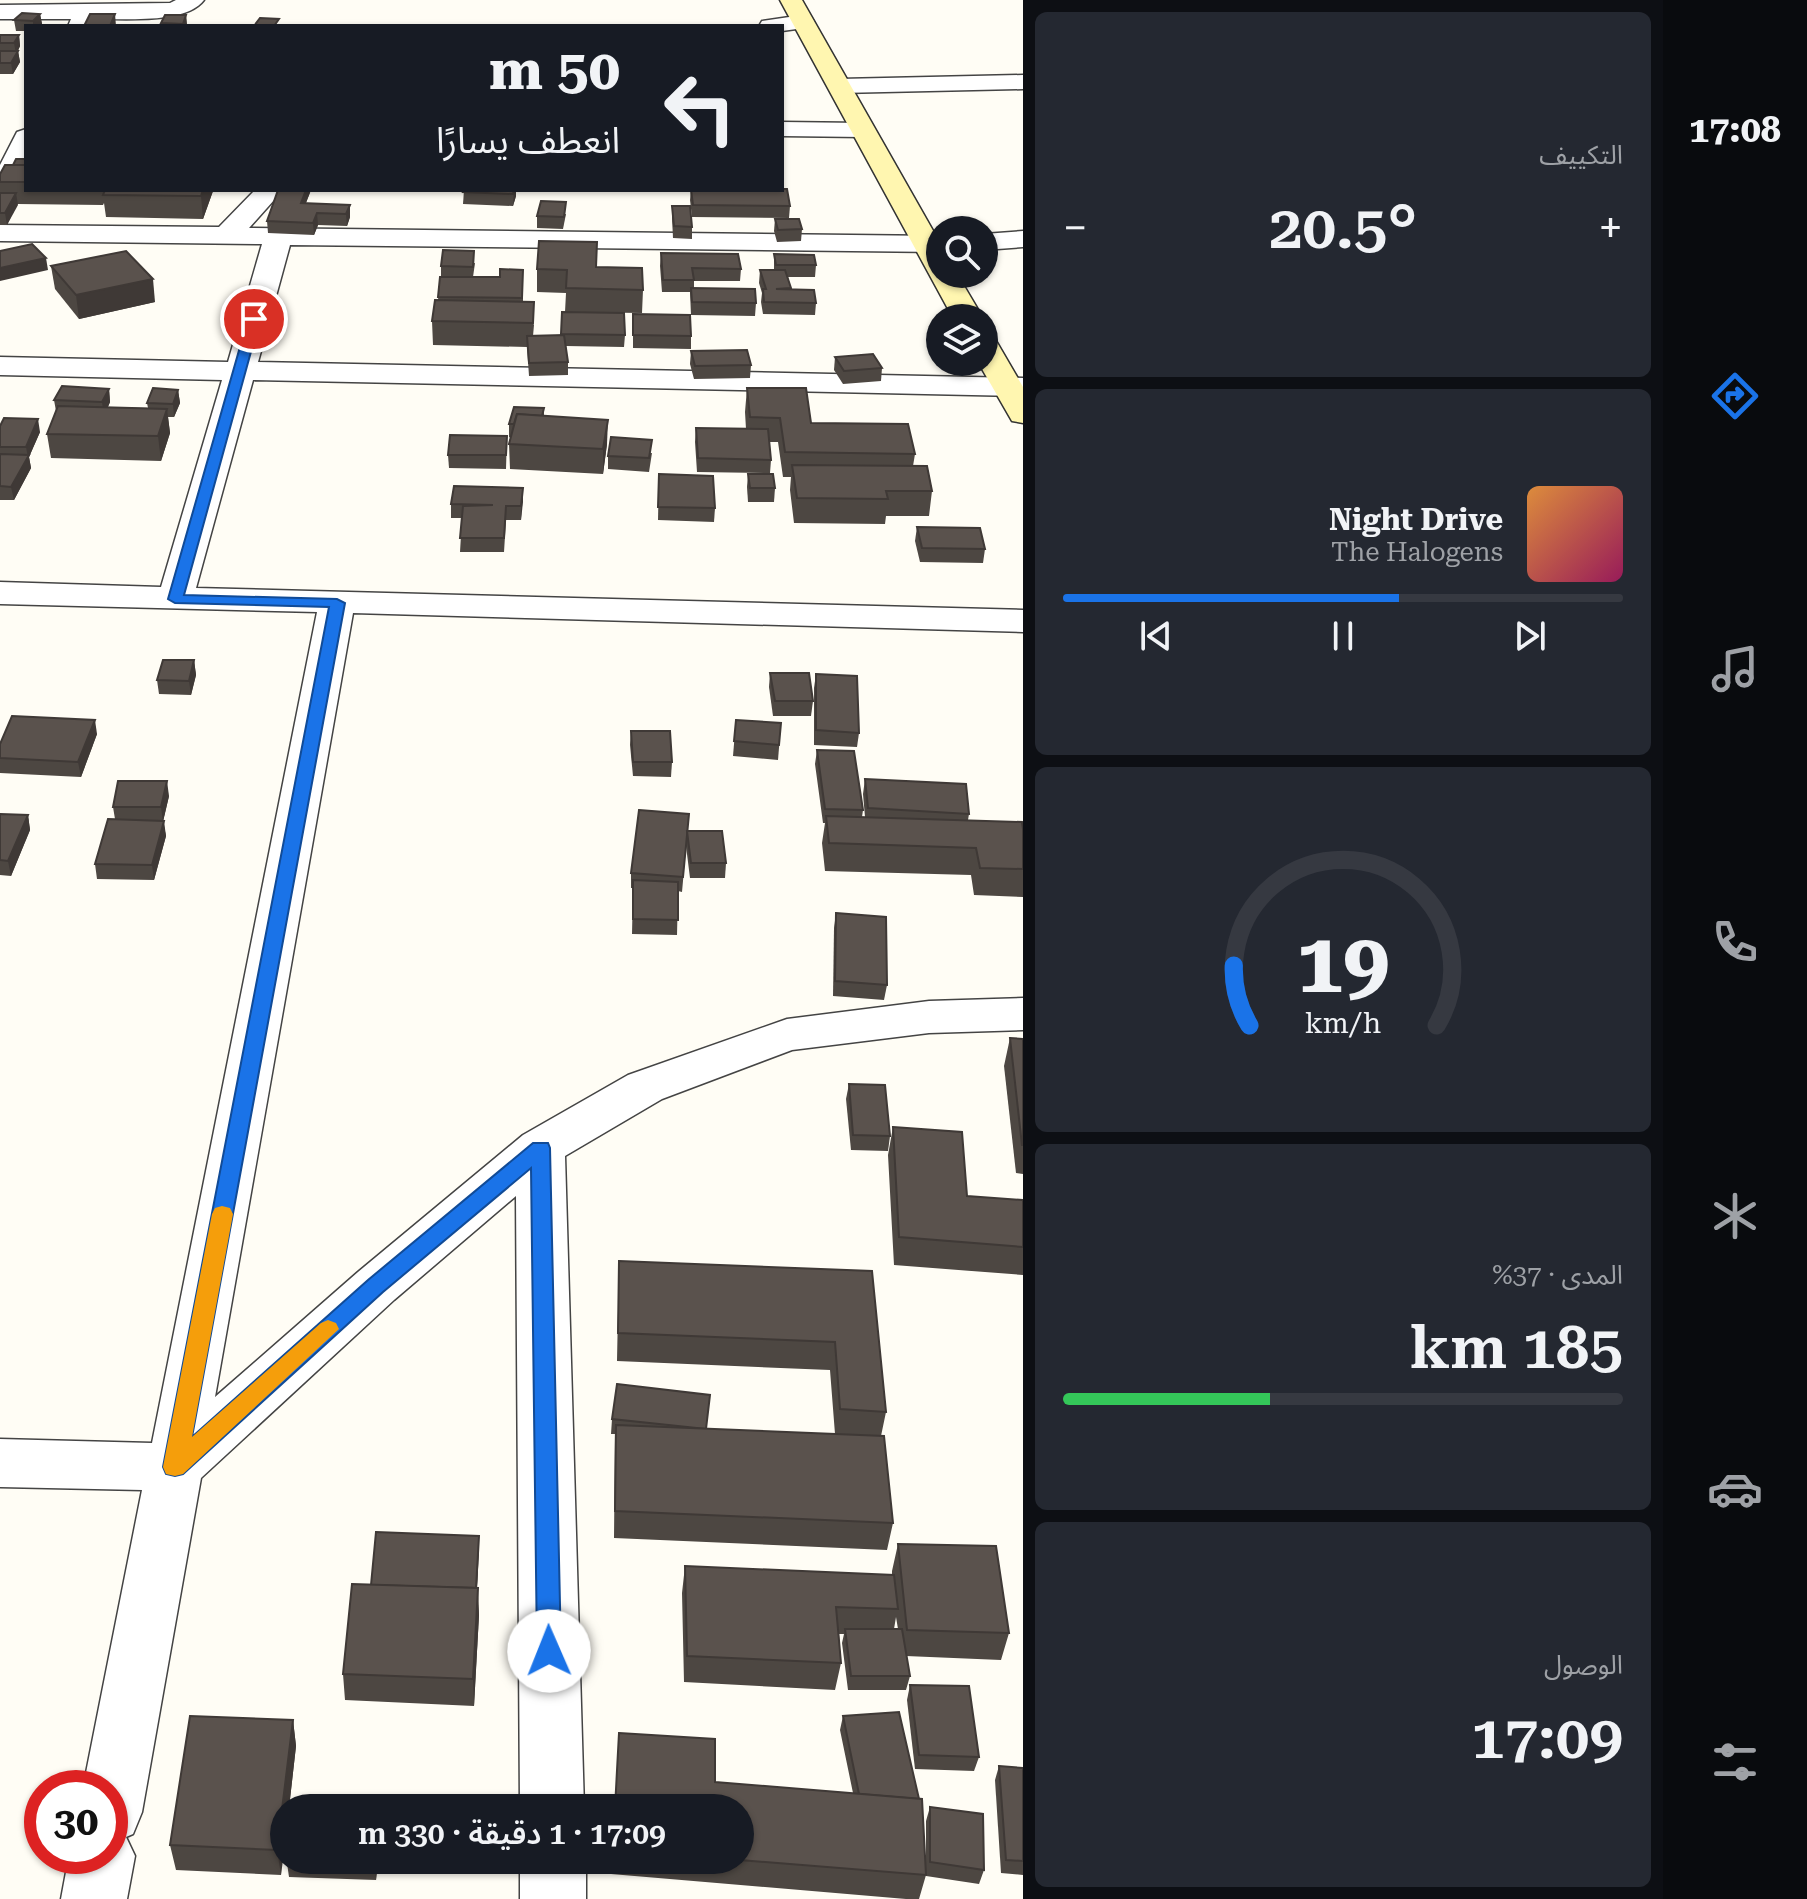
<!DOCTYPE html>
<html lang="ar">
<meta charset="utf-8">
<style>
:root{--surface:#171b24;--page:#242831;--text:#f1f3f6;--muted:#9ea1a6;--line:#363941;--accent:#1a73e8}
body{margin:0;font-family:"Roboto Serif","Noto Sans Arabic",serif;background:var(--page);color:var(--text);direction:rtl;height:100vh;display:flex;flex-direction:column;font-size:30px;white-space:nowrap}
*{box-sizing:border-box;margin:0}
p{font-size:26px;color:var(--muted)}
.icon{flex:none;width:44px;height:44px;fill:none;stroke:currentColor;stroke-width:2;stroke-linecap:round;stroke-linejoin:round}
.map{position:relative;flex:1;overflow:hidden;direction:ltr}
.drawer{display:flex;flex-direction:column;gap:12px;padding:12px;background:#0d0f14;width:640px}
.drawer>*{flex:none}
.banner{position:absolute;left:24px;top:24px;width:760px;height:168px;border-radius:0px;box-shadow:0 2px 6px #0004;direction:rtl;background:#171b24;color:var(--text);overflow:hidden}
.tools{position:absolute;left:926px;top:216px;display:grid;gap:16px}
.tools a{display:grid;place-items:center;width:72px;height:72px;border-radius:50%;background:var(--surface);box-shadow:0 2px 6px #0004;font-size:40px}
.speed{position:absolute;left:24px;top:1770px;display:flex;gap:16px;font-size:40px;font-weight:700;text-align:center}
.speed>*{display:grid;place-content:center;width:104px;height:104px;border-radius:50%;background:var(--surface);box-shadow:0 2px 6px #0004;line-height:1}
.speed .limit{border:12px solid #d22;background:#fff;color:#111}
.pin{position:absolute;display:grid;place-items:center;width:68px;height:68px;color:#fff;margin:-34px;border:4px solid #fff;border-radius:50%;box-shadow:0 2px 8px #0007}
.me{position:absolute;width:88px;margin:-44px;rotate:359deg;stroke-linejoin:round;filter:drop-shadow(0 0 6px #0008)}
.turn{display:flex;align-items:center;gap:28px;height:168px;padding:0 32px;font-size:36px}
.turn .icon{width:104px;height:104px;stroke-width:2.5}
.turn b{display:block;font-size:56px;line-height:68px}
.big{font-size:60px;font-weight:600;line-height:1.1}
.drawer .card{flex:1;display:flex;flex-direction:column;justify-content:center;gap:12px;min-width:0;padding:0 28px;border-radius:12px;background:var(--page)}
.drawer .dial{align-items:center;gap:0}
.dial svg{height:208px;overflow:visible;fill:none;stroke:var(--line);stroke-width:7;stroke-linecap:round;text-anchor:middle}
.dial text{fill:var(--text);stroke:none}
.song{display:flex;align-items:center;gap:24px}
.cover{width:96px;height:96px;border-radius:12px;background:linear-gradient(135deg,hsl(30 70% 55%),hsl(330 70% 35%))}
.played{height:8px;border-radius:4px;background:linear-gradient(90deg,var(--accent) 60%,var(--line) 60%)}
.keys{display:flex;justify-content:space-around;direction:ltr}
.heat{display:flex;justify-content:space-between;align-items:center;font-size:44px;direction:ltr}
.charge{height:12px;border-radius:6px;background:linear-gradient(90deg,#34c759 37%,var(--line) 0)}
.trip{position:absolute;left:270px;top:1794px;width:484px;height:80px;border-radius:40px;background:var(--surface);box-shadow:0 2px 6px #0004;font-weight:600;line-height:80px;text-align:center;direction:rtl}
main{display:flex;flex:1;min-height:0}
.tab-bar{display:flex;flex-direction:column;width:144px;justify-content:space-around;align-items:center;background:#090b0e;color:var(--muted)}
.tab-bar .icon{width:56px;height:56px}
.tab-bar .current{color:var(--accent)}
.tab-bar b{font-size:36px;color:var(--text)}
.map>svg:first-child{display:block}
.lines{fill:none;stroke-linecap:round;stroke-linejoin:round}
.street-casing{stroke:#444;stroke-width:3}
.secondary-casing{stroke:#333;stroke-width:3}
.street{fill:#fff;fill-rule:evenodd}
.secondary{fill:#fff6b0;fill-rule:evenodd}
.wall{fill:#4d4742;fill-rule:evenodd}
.shaded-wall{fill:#3f3936}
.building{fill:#5a524d;stroke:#3f3936;stroke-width:2}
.route{fill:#1a73e8;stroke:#114b97;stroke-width:2}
.slow{fill:#f59e0b}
</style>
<main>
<nav class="tab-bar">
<b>17:08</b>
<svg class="icon current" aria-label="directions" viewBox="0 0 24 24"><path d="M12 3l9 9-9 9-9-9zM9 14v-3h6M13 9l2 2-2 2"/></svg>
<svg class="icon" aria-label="music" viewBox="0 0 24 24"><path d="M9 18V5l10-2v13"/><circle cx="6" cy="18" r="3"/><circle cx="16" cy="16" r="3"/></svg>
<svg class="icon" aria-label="phone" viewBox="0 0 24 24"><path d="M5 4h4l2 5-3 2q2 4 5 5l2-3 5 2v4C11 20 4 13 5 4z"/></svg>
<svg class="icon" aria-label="climate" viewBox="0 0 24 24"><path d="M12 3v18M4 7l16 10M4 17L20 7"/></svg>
<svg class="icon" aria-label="car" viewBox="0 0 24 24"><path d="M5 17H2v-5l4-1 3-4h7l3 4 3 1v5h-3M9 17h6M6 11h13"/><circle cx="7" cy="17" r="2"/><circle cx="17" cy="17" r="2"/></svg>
<svg class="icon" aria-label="filters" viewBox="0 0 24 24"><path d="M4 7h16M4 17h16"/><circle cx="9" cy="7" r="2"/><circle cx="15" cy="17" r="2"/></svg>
</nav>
<section class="drawer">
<div class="card"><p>التكييف</p>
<div class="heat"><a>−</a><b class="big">20.5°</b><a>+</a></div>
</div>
<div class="card">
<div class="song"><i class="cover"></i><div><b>Night Drive</b><p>The Halogens</p></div></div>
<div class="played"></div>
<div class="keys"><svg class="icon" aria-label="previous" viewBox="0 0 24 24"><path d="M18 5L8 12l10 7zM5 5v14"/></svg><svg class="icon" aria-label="pause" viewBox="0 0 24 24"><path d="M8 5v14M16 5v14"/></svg><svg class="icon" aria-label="next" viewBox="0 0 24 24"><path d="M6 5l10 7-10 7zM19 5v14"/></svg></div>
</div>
<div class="card dial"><svg viewBox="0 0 100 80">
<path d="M14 69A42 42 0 1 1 86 69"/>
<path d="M14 69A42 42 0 0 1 8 46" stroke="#1a73e8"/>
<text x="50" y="56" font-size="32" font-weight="700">19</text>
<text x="50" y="72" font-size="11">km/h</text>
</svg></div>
<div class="card"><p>المدى · 37%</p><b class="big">185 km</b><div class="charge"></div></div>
<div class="card"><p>الوصول</p><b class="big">17:09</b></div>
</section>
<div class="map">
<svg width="1023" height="1899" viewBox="0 0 1023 1899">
<rect width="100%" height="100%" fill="#fffdf5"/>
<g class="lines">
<defs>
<g id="street">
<path d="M 176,0 L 204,0 C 185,25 123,18 94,19 L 90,26 L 68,26 L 71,19 L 0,19 L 0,5 L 170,3 Z"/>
<polygon points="803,15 811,17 814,22 811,27 782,31 782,26 759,26 762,21"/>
<polygon points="1023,75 1023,89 840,93 832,91 828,86 832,81 840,79"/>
<polygon points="782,122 863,123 872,125 875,130 872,135 863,137 782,136"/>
<polygon points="26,129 26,164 9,198 0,200 0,165 17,132"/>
<polygon points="255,190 283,190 249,228 940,236 940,252 290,245 258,362 1023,378 1023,396 253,380 196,588 1023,610 1023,632 353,613 215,1397 358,1272 523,1135 628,1075 787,1019 929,1001 1023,998 1023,1030 929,1033 792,1050 662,1099 565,1156 584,1808 520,1808 516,1196 394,1300 201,1478 142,1812 133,1834 126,1837 135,1856 127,1899 61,1899 69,1856 110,1856 110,1788 83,1788 142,1490 0,1487 0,1439 152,1443 317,612 0,604 0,582 161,587 222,380 0,375 0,357 228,362 262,244 0,241 0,225 219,227"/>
<polygon points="1023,231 1023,247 984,250 984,234"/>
<rect x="520" y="1860" width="66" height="39"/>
</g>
<g id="secondary">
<polygon points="780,0 802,0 940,243 940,274 957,274 983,318 953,318"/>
<polygon points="984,336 995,339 1023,387 1023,423 1012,421 978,362 984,362"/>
</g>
</defs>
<use href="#street" class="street-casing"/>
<use href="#secondary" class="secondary-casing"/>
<use href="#street" class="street"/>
<use href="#secondary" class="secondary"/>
</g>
<g class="wall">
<polygon points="40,14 42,24 40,26 26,26 26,31 16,31 14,20"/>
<polygon points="186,15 187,26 161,26 161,23"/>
<polygon points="0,35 19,35 20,46 18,51 20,62 13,74 0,74"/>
<polygon points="26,159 26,190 213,190 213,191 203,219 106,217 104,203 103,205 17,204 7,225 0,225 0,174 13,165"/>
<polygon points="278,190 311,190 306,203 350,205 350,217 347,226 318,225 314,235 268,233 267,221"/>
<polygon points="464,190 516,190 516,196 513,206 463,204"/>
<polygon points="691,190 790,206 789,218 692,217 690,200"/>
<polygon points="672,206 692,227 692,239 673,238 672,218"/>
<polygon points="566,214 563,229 537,228 537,216"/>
<polygon points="775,219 802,229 801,241 777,242 774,231"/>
<polygon points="661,253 741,269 740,281 694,281 694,288 756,303 755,316 691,315 690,292 662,292 660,266"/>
<polygon points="774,254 816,265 815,277 788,277 791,290 816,303 815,315 763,314 761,302 762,293 759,283 760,270 774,270"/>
<polygon points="475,263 473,277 500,277 523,270 523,302 534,325 533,336 561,335 562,312 625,335 624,347 566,346 568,362 568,375 529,376 527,347 433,345 432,321 438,300 440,277 441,277 441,266"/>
<polygon points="51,266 155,302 79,319 55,289"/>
<polygon points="596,267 643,290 642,313 565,312 566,293 537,292 537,269"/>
<polygon points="633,314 691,336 691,349 633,348"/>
<polygon points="691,351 751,365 750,378 694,379 690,364"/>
<polygon points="835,357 882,368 881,381 843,384 834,370"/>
<polygon points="747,388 811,423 915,454 913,466 932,491 929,516 886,516 885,524 794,523 790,490 791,477 783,477 778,442 769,442 771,460 770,473 697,472 695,442 696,428 746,429 745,412"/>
<polygon points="109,389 110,402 108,407 148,408 147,403 178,390 180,403 174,417 168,417 170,433 161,461 51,458 47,434 56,411 54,400"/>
<polygon points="544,408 544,416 607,444 603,474 510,469 509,444 511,438 509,437 509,424"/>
<polygon points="0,426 40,432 29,457 31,468 14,500 0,500"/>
<polygon points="507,436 506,469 449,468 448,455"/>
<polygon points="652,453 649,472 608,469 608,456"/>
<polygon points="659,474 715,508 714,522 658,520"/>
<polygon points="748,474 775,488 774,502 748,502 747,487"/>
<polygon points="523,488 521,520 506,520 504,552 460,552 462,518 451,518 451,504"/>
<polygon points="917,527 985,549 983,563 920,562 915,541"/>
<polygon points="194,660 196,675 191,695 159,694 157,680"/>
<polygon points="770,673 813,701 811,716 773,716 769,687"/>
<polygon points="816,674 859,733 857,747 814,745 814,688"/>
<polygon points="736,720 781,723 778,760 733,756"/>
<polygon points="631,731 672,762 671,777 633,776 630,745"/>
<polygon points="97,734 81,777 0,773 0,744"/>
<polygon points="817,750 863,810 862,817 865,817 863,794 865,779 969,814 968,820 1023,829 1023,897 974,895 971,875 825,871 822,843 825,823 823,823 815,764"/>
<polygon points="169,796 163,821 166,836 154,880 97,879 95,864 115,819 113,807"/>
<polygon points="0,814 28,815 30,830 11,876 0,875"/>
<polygon points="689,814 682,892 678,891 677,935 632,934 633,888 631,888 631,873"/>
<polygon points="687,831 726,863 725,878 690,878 686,846"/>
<polygon points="836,913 887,985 884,1000 833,996 834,928"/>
<polygon points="1010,1038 1023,1039 1023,1174 1016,1173 1004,1066"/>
<polygon points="849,1084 890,1136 888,1151 851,1150 846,1099"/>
<polygon points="893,1127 967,1196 1023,1200 1023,1275 894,1265 888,1155"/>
<polygon points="619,1261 872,1271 886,1412 881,1436 893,1523 887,1550 614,1538 615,1434 611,1434 612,1419 706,1429 835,1434 830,1370 617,1361"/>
<polygon points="479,1536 477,1588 479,1615 474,1706 345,1700 343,1674 371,1585"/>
<path d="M 898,1544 L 1009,1633 L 1001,1660 L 906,1656 L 910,1676 L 906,1690 L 848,1690 L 842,1643 L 844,1634 L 839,1634 L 841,1663 L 835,1690 L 684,1682 L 682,1593 L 685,1566 L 892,1575 L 892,1571 ZM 896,1617 L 898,1629 L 894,1629 Z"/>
<polygon points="910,1685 979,1757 974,1771 915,1769 907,1700"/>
<polygon points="843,1716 926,1875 919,1899 906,1899 611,1874 612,1860 740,1860 715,1782 853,1793 840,1730"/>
<polygon points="293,1720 296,1746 289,1808 284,1808 281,1875 176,1870 170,1845"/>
<polygon points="999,1766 1023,1768 1023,1875 1001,1873 995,1780"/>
<polygon points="930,1807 984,1870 979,1884 926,1876 926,1821"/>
<polygon points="378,1860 376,1880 289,1877 287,1863"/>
</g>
<g class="shaded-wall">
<polygon points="40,14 42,24 40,26 33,26 33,21"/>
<polygon points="115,14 116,26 110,26"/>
<polygon points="186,15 187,26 183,26 183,24"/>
<polygon points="19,35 20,46 16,54 14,43"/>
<polygon points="18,51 20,62 13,74 11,63"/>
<polygon points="203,190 213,190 213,191 203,219 201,196"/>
<polygon points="306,190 311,190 301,215 301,203"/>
<polygon points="514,190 516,190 516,196 513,206"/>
<polygon points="16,193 18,205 7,225 5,213"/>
<polygon points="350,205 350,217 347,226 346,214"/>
<polygon points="317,213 318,225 314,235 313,223"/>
<polygon points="46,258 48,270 0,281 0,268"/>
<polygon points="153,279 155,302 79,319 76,295"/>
<polygon points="109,389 110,402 104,415 102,402"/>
<polygon points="178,390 180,403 174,417 173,404"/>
<polygon points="167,409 170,433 161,461 158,436"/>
<polygon points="38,419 40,432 29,457 31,468 14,500 11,487 28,458 26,447"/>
<polygon points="608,420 607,444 603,474 603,449"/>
<polygon points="523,488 523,502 521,520 521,506"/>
<polygon points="194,660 196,675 191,695 189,681"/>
<polygon points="95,720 97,734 81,777 78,762"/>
<polygon points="167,781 169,796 163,822 161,807"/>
<polygon points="28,815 30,830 11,876 8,861"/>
<polygon points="164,821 166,836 154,880 152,865"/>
<polygon points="479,1536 479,1551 476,1606 475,1591"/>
<polygon points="478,1588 479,1615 474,1706 473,1679"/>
<polygon points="293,1720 296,1746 289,1808 284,1808 284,1852 281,1875 277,1850"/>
<polygon points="376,1860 378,1860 376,1880 375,1866"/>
</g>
<g class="building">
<polygon points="22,13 40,14 33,21 14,20"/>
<polygon points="90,14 115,14 110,26 84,26"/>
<polygon points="165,15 186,15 183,24 161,23"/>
<polygon points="260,18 279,19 274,26 254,26"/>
<polygon points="0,35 19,35 14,43 0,43"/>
<polygon points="0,51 18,51 11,63 0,63"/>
<polygon points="16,159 26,159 26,165 13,165"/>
<polygon points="5,165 26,165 26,182 0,182 0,174"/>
<polygon points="782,189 787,189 790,206 693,205 691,190 782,190"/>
<polygon points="105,190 203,190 201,196 103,195"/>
<polygon points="278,190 306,190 301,203 350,205 346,214 317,213 313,223 267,221"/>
<polygon points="464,190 514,190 513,194 463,192"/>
<polygon points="0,193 16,193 5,213 0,213"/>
<polygon points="541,201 566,202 564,217 537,216"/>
<polygon points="672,206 690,206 692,227 674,226"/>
<polygon points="775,219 799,219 802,229 778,230"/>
<polygon points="539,241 597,242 596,267 642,268 643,290 566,288 567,270 537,269"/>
<polygon points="32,244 46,258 0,268 0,251"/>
<polygon points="443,250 474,251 473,267 441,266"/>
<polygon points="126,251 153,279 76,295 51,266"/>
<polygon points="661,253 738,254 741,269 692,268 694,280 663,280"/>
<polygon points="774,254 814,255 816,265 776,265"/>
<polygon points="500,269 523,270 522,298 438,297 440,277 500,277"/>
<polygon points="760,270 785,270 791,288 776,289 814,290 816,303 764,302 763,289 766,289"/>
<polygon points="691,288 755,289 756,303 692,302"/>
<polygon points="435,300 534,302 533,323 432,321"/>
<polygon points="562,312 624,313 625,335 561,334"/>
<polygon points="633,314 690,315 691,336 633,335"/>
<polygon points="564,335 568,362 529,363 527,336"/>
<polygon points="747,350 751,365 695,366 691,351"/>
<polygon points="873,354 882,368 844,371 835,357"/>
<polygon points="62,386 109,389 102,402 54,400"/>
<polygon points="153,388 178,390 173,404 147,403"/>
<polygon points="747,388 806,388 811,423 908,424 915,454 785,452 780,418 750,417"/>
<polygon points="58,406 167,409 158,436 47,434"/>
<polygon points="514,407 544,408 542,416 517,414 514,424 509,424"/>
<polygon points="517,414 608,420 603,449 509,444"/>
<polygon points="4,418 38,419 26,447 0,447 0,426"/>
<polygon points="696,428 768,429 771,460 698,458"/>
<polygon points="450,435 507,436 506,455 448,455"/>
<polygon points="611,437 652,440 649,458 608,456"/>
<polygon points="0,454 29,455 11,487 0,486"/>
<polygon points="792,465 927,466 932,491 886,491 888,499 797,498"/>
<polygon points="659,474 713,476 715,508 658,507"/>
<polygon points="748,474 773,474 775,488 750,488"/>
<polygon points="454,486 523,488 521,506 506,506 504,538 460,538 463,506 493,505 451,504"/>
<polygon points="917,527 980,528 985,549 922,548"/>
<polygon points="163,660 194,660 189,681 157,680"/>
<polygon points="770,673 809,673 813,701 775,701"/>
<polygon points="816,674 857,676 859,733 816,730"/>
<polygon points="12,716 95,720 78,762 0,758 0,744"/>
<polygon points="736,720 781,723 779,745 734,741"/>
<polygon points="631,731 670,731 672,762 633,762"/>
<polygon points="817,750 854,751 863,810 825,809"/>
<polygon points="865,779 966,784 969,814 868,808"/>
<polygon points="118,781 167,781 161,807 113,807"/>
<polygon points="639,810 689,814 683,877 631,873"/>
<polygon points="0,814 28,815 8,861 0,860"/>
<polygon points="826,816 1022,822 1023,829 1023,869 980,868 976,848 829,843"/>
<polygon points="108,819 164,821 152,865 95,864"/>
<polygon points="687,831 722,831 726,863 691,863"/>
<polygon points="633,880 678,882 678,920 633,919"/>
<polygon points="836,913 886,917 887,985 835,981"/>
<polygon points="1010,1038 1023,1039 1023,1145 1022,1145"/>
<polygon points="849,1084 885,1085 890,1136 853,1135"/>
<polygon points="893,1127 962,1132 967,1196 1023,1200 1023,1247 899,1237"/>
<polygon points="619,1261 872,1271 886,1412 840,1409 835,1342 618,1333"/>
<polygon points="617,1384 710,1395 706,1429 612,1419"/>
<polygon points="616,1425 884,1436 893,1523 615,1511"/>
<polygon points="376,1532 479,1536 476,1588 371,1585"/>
<polygon points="898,1544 996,1546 1009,1633 907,1630"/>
<polygon points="685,1566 894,1575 898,1609 836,1607 841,1663 687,1656"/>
<polygon points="352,1584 478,1588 473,1679 343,1674"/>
<polygon points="845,1629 902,1629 910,1676 851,1676"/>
<polygon points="910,1685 969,1686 979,1757 919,1755"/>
<polygon points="899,1712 919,1799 859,1794 843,1716"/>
<polygon points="190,1716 293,1720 277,1850 170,1845"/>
<polygon points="619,1733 715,1739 715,1782 922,1799 926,1875 740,1860 740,1808 615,1808"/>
<polygon points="999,1766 1023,1768 1023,1861 1006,1860"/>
<polygon points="294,1806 348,1808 294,1808"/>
<polygon points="930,1807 983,1814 984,1870 930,1862"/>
<polygon points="287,1860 376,1860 375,1866 287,1863"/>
</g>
<polygon class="route" points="254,315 260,319 184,595 337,599 345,603 192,1437 368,1280 533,1143 548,1143 550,1148 561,1651 558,1659 549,1662 540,1659 537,1651 531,1168 383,1292 183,1474 175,1476 166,1474 163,1467 329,607 175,603 168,599 248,319"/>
<polygon class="slow" points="222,1206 230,1208 233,1214 192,1437 321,1323 328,1320 336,1323 339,1329 183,1474 175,1476 166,1474 163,1467 212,1214 215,1208"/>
</svg>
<div class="tools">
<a><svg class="icon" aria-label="search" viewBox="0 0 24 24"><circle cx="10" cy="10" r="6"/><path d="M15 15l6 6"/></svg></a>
<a><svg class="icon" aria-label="layers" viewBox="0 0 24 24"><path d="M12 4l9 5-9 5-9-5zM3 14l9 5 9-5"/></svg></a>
</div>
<div class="speed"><div class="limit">30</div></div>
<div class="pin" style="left:254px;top:319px;background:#d93025"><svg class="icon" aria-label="arrive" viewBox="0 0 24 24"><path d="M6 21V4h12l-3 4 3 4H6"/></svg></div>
<svg class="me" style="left:549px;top:1651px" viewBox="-20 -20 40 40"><circle r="19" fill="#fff"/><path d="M0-13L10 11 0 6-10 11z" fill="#1a73e8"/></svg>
<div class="trip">17:09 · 1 دقيقة · 330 m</div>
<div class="banner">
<div class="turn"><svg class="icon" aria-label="left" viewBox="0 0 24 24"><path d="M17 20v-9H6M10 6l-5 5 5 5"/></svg><div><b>50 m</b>انعطف يسارًا</div></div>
</div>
</div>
</main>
